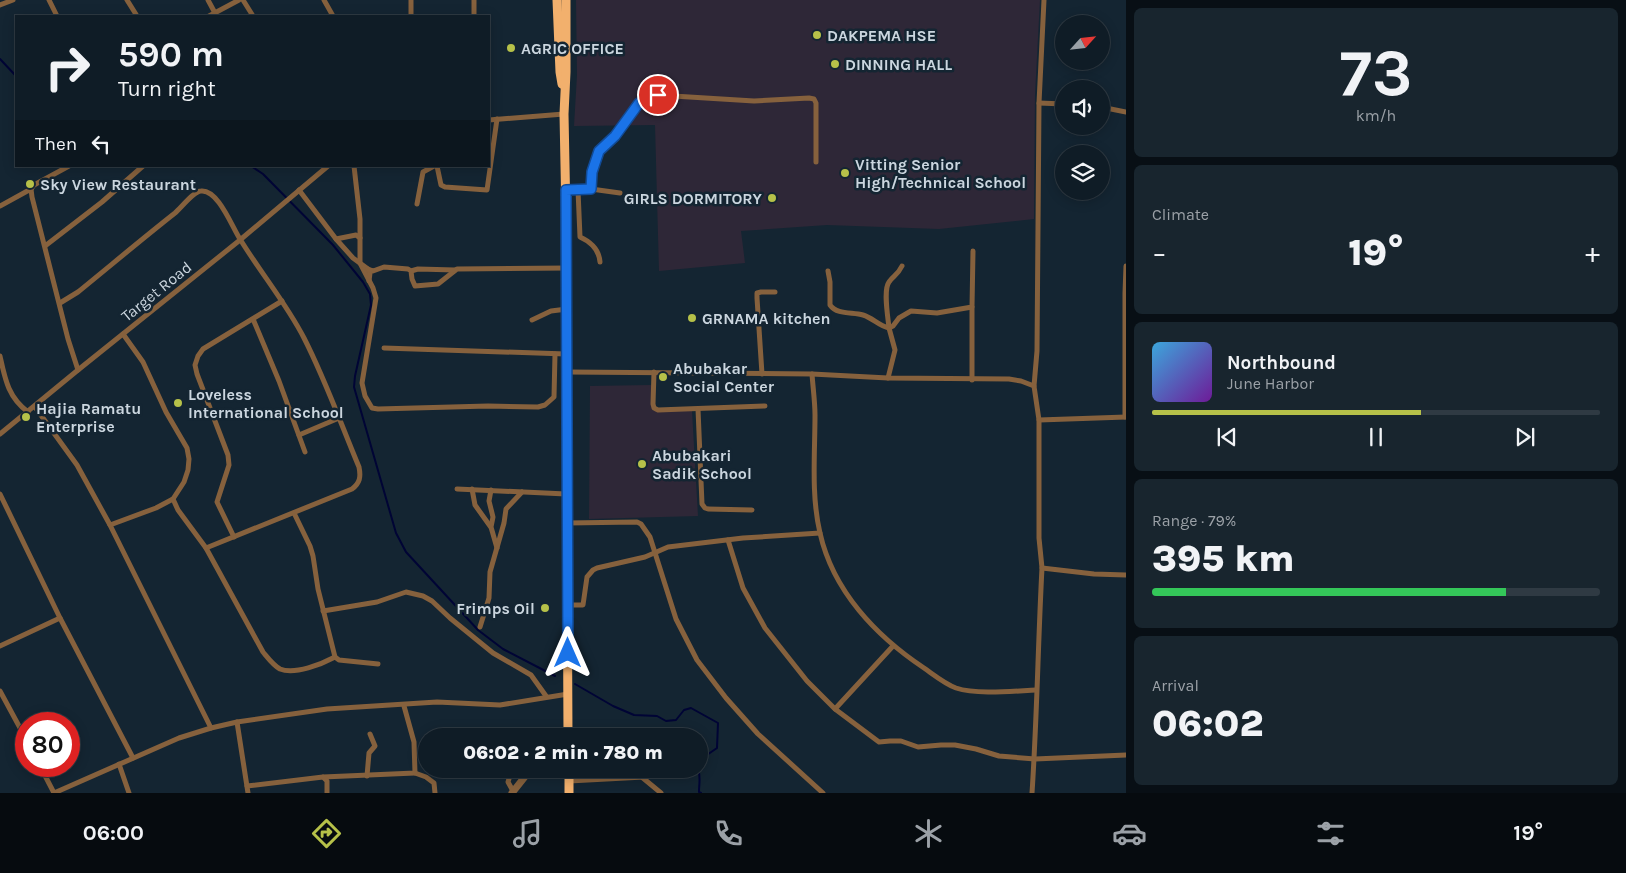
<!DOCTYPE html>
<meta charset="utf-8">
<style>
:root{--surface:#0f1c26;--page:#18252e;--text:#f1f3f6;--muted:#9ba1a7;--line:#2f3a43;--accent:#b6c149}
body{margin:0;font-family:Karla,sans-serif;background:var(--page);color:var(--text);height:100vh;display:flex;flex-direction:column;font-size:19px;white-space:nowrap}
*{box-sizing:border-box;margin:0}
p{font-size:16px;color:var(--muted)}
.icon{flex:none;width:28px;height:28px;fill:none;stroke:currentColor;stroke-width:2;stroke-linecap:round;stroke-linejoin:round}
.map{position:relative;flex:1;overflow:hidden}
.drawer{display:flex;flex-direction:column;gap:8px;padding:8px;background:#080f15;width:500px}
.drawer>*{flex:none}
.hud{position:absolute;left:15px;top:15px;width:475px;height:152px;border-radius:0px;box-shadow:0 2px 12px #0003,0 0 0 1px var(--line);background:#0f1c26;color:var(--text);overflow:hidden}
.needle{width:32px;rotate:63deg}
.tools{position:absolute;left:1055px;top:15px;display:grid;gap:10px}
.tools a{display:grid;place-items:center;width:55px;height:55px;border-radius:50%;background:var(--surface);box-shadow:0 2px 12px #0003,0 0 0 1px var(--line);font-size:25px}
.speed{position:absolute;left:15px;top:712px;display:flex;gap:10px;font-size:25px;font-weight:700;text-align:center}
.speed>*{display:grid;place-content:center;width:65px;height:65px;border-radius:50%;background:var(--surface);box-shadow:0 2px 12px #0003,0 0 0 1px var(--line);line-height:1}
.speed .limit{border:8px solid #d22;background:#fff;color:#111}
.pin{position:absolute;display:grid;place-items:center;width:42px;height:42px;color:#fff;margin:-21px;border:2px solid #fff;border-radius:50%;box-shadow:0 1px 5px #0007}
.me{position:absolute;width:55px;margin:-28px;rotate:0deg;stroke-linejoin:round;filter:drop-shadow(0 0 4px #0008)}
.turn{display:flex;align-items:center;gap:18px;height:105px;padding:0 20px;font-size:22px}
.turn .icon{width:65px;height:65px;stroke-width:2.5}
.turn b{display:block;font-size:35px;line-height:42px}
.then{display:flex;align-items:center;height:48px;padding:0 20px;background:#0003;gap:10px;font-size:19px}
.big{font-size:38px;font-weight:800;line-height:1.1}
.drawer .card{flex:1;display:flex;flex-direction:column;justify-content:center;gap:8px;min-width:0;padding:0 18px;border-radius:8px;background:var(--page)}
.drawer .dial{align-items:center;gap:0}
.dial b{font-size:65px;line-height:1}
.song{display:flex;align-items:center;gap:15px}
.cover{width:60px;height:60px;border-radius:8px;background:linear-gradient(135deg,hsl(200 70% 55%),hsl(280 70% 35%))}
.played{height:5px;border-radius:2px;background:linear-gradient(90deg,var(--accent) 60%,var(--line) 60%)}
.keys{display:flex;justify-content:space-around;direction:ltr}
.heat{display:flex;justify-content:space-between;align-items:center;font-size:28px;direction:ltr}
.charge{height:8px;border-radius:4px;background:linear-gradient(90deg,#34c759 79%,var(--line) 0)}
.trip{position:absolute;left:418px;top:728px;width:290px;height:50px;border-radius:25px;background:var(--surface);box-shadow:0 2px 12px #0003,0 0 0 1px var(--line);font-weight:800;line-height:50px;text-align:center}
.tab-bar{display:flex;height:80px;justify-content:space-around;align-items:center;background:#060b0f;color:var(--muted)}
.tab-bar .icon{width:35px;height:35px}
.tab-bar .current{color:var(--accent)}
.tab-bar b{font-size:22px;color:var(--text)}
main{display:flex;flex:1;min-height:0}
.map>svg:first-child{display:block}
.education{fill:#2e2737}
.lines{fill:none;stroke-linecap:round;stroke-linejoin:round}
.stream{stroke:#000435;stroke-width:2}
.minor{stroke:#86613d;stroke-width:5}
.tertiary{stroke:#86613d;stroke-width:7}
.trunk{stroke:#f2b06d;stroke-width:9}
.route-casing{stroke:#114b97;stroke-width:12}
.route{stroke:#1a73e8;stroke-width:9}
.poi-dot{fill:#b6c149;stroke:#142532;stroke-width:2}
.labels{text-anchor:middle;stroke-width:5;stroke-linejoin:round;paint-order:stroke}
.poi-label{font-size:16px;font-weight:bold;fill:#cbd6df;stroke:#142532;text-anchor:start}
.street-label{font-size:16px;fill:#cbd6df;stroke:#142532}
</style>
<main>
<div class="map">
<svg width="1126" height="793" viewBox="0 0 1126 793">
<rect width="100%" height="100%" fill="#142532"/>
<g class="education">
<polygon points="576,0 1040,0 1035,95 1034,219 939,229 827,225 741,231 745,263 659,271 655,125 574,126 577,75"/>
<polygon points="651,385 653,411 692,411 698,516 589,519 590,386"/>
</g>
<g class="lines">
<g class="stream">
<polyline points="0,59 16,76"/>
<polyline points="251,166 263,174 333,245 363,282 370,294 371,305 355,376 354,387 396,533 406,552 478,630 503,649 555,676"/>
<polyline points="575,684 613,706 634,715 657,716 666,721 676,720 684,710 691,708 718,723 717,748 704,757 699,763"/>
<path d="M 698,769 C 701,777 699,783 699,792 L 701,793"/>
</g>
<g class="minor">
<polyline points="49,0 57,16"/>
<polyline points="127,0 137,16"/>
<polyline points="208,0 215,13"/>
<polyline points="243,0 253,16"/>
<polyline points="324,0 333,16"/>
<polyline points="411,0 411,16"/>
<polyline points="0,5 13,0"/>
<polyline points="209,16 239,0"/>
<polyline points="474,16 474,0"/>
<polyline points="1039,103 1064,104"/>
<polyline points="1101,107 1126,112"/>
<polyline points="489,120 564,114"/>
<polyline points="69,166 34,185 31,189 32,197 68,339 78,370"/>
<polyline points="354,166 360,219 360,263 373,288 376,298 362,383 365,396 372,408 378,409 488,406 538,407 545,405 554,397 555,354"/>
<polyline points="437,166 441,185 445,187 487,190 497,119"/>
<polyline points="591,189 593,172 599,151 615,136 639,103 657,95 754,101 809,98 814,99 816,103 816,162"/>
<polyline points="299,190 336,239 353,258 368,269 370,273 369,281"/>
<polyline points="566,190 591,189 620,193"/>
<path d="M 578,190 L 580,237 C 591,242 599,249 600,262"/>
<polyline points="417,204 423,172 434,166"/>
<polyline points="0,206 31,189"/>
<polyline points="336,239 356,235 360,238"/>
<polyline points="45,246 102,202 143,166"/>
<path d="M 902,266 C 897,276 894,275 889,282 C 883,290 888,317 889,328 L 893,326 L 899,318 L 911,311 L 937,313 L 972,307 L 973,251"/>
<polyline points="368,269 373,271 384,267 408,269 411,271 412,279 415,286 438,284 457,269 567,268"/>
<polyline points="411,271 418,269 455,270"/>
<path d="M 828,271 L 830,282 L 830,305 C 837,315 852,312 863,315 C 873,318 879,326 889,328 L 895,350 L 888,378"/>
<path d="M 60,303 L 78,292 C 110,266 142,239 175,213 C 181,208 194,191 201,191 C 218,189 232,227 240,239 C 260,272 286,303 304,338 C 325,379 341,424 359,467 C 361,477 360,483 352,489 L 206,548"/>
<polyline points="972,307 972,380"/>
<polyline points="253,319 279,381 305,452"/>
<polyline points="532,320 551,311 567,309"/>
<polyline points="384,348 566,354"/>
<path d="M 0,356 C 5,379 8,397 28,412"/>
<polyline points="567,372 812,374 888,378 1009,379 1021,381 1034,386 1039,420 1126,417"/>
<polyline points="654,372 653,404 654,408 658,410 765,406"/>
<polyline points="762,374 757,298 757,293 761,292 775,292"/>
<path d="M 812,374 C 813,388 815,402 815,415 C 815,454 811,495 820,533 C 833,591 876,636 924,668 C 934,675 945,684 956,688 C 977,695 1014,691 1036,690"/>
<polyline points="1034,386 1037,351 1039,103 1044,0"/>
<polyline points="35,407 77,465 110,525 211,728"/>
<polyline points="698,409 702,504 705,508 708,509 752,510"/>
<polyline points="1125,417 1125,293 1126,266"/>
<polyline points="1039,420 1039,538 1042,568 1094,574 1126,575"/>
<polyline points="0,434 78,370 240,240 328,166"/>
<polyline points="299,435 339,418"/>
<polyline points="457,489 566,494"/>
<polyline points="472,489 475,505 490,526"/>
<polyline points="491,490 489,501 493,517 491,527 497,548"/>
<polyline points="0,494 60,618 133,758"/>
<path d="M 173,499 L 178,510 L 206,548 L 263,652 C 268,658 273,665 280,669 C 295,675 322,664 335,657"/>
<polyline points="294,513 310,546 313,556 318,589 335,657 339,660 378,664"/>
<polyline points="567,523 637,522 641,524 650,537 676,619 697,660 726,698 758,734 823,793"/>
<polyline points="110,525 156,508 173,499 184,482 188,470 189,459 187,448 166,412 143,362 123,334"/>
<polyline points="234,537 217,502 229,465 228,455 197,374 195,365 198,356 203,349 282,301"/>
<polyline points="728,540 743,588 765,628 807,681 835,709 879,742 890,741 901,741 918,747 941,745 955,745 976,749 999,756 1035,759 1126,755"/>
<polyline points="567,605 583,605 587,577 593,570 597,568 645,557 668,547 743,538 820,533"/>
<polyline points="323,611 377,602 406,592 423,596 432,601 450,618 493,653 531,675 546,696"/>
<polyline points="480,627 489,598 490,572 504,523 506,509 522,492"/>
<polyline points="0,646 60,618"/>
<polyline points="0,691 26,739"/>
<polyline points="835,709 893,646"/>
<polyline points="237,722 248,793"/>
<polyline points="568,732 579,731 585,736"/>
<polyline points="532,736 533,735"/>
<polyline points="119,764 129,793"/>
<polyline points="40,766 54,793"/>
<polyline points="512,769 508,782 513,791"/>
<polyline points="632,769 661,793"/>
<polyline points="415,773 426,777 434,783 435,793"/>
<polyline points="367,776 369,753 375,746 370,734"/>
<polyline points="323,777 415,773 414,742 404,706"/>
<polyline points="569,781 644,777"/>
<polyline points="247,786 323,777 327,781 327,793"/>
<polyline points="54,793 179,738 211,728 237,722 327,709 437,702 500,705 568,694"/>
<path d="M 1032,793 C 1037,718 1038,643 1042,568"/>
</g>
<polyline class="tertiary" points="512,793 531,769"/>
<g class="trunk">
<polyline points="557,0 560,72 562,84"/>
<polyline points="566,0 566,72 564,114 567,268 567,523 568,736"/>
<polyline points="569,769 569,793"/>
</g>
</g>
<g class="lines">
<defs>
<polyline id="route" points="568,653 566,190 591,189 592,172 599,151 615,136 639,103 658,95"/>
</defs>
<use href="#route" class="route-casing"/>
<use href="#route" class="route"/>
</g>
<g class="poi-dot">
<circle cx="817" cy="35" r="5"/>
<circle cx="511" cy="48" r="5"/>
<circle cx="835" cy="64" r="5"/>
<circle cx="845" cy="173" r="5"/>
<circle cx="30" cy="184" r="5"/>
<circle cx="772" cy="198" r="5"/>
<circle cx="692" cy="318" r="5"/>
<circle cx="663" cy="377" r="5"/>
<circle cx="178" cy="403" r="5"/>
<circle cx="26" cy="417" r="5"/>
<circle cx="642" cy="464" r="5"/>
<circle cx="545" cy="608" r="5"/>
</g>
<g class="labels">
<g class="poi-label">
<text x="827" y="41">DAKPEMA HSE</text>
<text x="521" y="54">AGRIC OFFICE</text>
<text x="845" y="70">DINNING HALL</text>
<text x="855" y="170">Vitting Senior<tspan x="855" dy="18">High/Technical School</tspan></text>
<text x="40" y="190">Sky View Restaurant</text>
<text x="762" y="204" text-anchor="end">GIRLS DORMITORY</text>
<text x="702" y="324">GRNAMA kitchen</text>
<text x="673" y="374">Abubakar<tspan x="673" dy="18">Social Center</tspan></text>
<text x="188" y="400">Loveless<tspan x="188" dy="18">International School</tspan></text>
<text x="36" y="414">Hajia Ramatu<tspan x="36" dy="18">Enterprise</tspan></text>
<text x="652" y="461">Abubakari<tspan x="652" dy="18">Sadik School</tspan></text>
<text x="535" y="614" text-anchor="end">Frimps Oil</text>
</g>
<g class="street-label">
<text transform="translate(156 291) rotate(-39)" y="6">Target Road</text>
</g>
</g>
</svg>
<div class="tools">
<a><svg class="needle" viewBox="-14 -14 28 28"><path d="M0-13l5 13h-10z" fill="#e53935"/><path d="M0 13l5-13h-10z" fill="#9ba1a7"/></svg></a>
<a><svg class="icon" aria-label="sound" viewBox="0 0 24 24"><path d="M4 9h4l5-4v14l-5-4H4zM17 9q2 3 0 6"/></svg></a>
<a><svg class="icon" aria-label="layers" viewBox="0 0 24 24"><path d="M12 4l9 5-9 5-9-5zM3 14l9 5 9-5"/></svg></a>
</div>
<div class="speed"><div class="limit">80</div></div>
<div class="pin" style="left:658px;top:95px;background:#d93025"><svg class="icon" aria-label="arrive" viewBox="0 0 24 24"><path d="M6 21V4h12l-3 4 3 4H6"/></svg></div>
<svg class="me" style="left:568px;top:653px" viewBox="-20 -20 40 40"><path d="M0-17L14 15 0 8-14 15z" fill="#1a73e8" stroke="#fff" stroke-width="4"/></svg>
<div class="trip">06:02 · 2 min · 780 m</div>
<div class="hud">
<div class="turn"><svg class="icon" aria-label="right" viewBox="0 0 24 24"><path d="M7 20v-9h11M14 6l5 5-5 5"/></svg><div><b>590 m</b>Turn right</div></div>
<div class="then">Then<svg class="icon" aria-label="left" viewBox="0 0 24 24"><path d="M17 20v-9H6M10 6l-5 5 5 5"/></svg></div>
</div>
</div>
<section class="drawer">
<div class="card dial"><b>73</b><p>km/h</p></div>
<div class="card"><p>Climate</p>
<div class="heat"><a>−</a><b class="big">19°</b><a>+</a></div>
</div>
<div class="card">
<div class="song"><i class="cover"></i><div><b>Northbound</b><p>June Harbor</p></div></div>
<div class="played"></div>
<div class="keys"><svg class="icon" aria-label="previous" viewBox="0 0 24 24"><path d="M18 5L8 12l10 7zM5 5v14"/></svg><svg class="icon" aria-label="pause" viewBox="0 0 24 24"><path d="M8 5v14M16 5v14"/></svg><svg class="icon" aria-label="next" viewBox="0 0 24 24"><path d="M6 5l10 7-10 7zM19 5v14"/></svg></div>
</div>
<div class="card"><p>Range · 79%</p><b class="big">395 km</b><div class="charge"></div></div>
<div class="card"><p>Arrival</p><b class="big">06:02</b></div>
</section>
</main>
<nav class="tab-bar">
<b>06:00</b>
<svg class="icon current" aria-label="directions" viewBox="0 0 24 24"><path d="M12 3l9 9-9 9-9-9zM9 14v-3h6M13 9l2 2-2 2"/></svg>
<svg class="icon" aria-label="music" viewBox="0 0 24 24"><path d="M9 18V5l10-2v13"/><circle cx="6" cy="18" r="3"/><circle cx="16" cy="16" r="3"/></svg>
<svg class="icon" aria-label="phone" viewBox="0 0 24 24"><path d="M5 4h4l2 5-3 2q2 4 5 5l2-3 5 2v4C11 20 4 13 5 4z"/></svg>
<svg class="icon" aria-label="climate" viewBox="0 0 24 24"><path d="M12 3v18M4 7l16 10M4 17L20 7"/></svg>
<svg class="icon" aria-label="car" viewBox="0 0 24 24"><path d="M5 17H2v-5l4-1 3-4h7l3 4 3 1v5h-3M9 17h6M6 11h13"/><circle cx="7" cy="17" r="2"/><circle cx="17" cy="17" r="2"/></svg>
<svg class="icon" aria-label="filters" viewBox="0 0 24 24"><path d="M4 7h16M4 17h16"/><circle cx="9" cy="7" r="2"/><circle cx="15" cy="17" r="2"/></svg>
<b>19°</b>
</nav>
